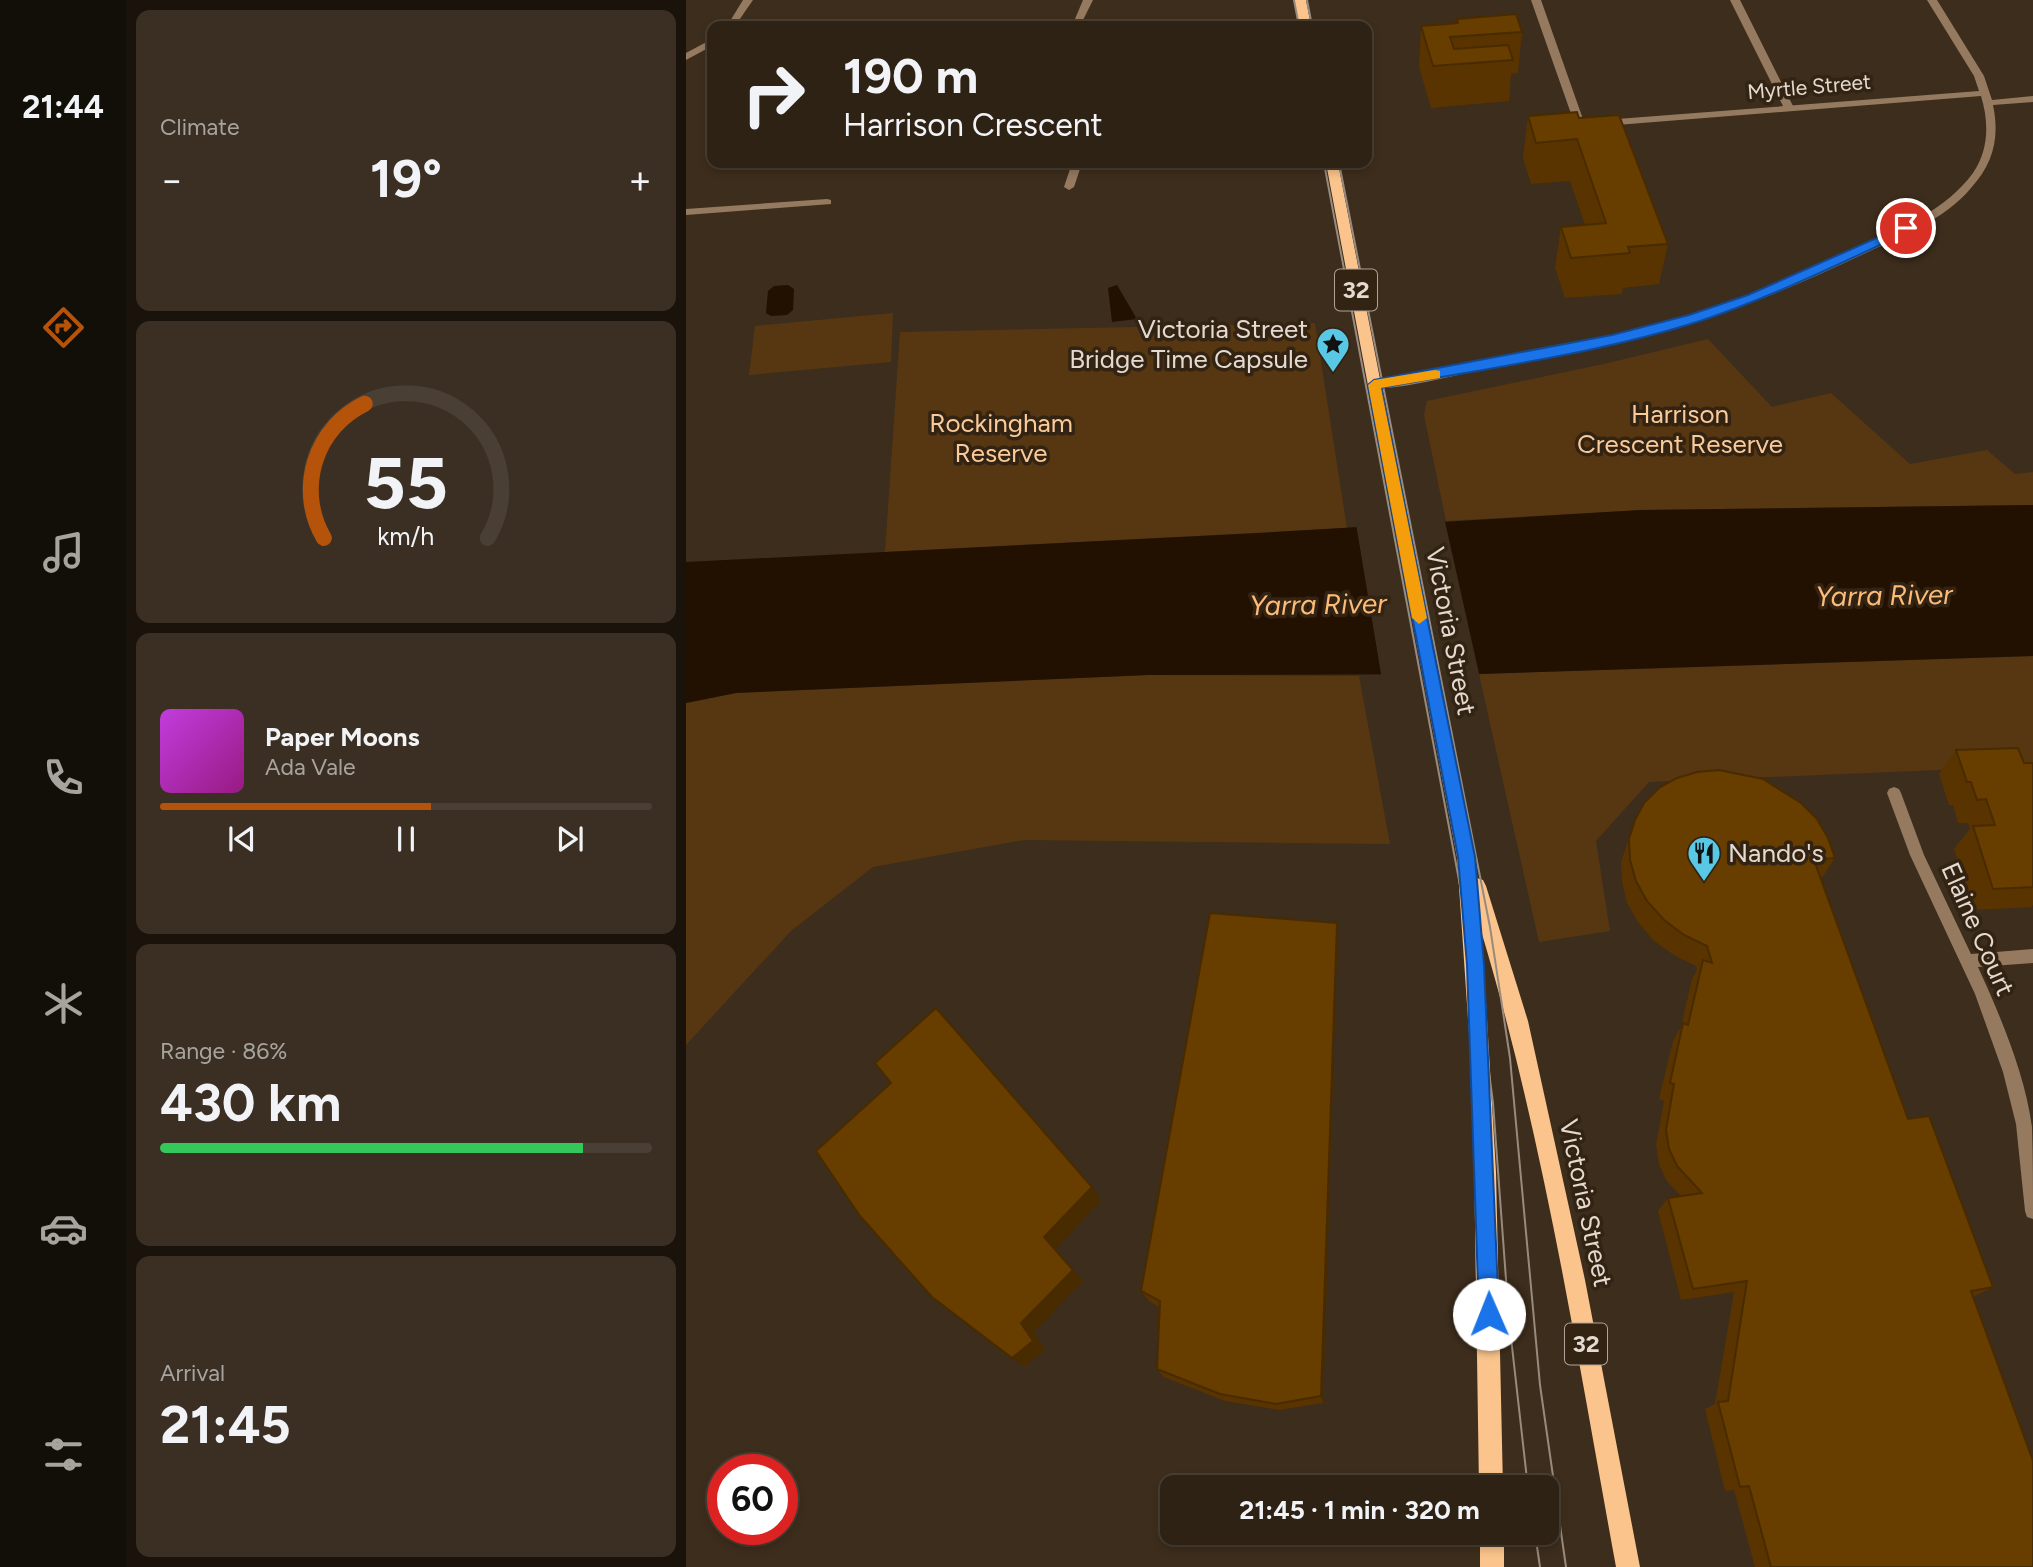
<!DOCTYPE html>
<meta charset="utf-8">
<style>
:root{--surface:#2e2215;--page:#3a2f22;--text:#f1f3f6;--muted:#a7a4a0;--line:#493f34;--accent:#b45309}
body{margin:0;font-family:Figtree,sans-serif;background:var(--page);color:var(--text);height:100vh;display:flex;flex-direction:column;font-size:26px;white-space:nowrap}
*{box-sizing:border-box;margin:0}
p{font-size:23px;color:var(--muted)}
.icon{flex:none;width:38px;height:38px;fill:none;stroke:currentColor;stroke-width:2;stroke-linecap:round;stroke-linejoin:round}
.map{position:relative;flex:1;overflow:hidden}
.drawer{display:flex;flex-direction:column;gap:10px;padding:10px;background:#19130c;width:560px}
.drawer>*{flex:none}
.hud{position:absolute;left:21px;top:21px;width:665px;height:147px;border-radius:14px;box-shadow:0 4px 10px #0003,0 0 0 2px var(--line);background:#2e2215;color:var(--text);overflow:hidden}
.speed{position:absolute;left:21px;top:1454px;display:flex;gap:14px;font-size:35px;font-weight:700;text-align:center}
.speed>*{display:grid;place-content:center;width:91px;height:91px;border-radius:50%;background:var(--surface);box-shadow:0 4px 10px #0003,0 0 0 2px var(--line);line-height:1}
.speed .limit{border:10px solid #d22;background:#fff;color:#111}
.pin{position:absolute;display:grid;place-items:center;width:60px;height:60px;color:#fff;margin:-30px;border:4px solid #fff;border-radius:50%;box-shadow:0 2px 7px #0007}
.me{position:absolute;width:77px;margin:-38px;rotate:359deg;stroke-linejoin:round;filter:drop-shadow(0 0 5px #0008)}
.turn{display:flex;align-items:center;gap:24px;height:147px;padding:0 21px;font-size:32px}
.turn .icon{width:91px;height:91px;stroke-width:2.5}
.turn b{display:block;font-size:49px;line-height:60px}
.big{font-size:52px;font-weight:700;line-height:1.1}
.drawer .widget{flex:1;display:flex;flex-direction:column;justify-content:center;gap:10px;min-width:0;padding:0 24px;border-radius:14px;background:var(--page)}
.drawer .dial{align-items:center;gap:0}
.dial svg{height:182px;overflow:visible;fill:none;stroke:var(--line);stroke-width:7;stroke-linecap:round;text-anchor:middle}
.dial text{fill:var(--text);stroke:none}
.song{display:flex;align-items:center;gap:21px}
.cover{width:84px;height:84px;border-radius:10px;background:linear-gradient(135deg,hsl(290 70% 55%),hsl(310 70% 35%))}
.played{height:7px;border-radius:4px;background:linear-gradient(90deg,var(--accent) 55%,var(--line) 55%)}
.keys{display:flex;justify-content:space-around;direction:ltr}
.heat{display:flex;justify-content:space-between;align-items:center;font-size:38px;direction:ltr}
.charge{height:10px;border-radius:5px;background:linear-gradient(90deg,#34c759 86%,var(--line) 0)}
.trip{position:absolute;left:474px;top:1475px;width:399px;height:70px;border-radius:14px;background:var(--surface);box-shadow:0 4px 10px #0003,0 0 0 2px var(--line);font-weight:700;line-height:70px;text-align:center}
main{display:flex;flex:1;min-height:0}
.menu{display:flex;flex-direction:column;width:126px;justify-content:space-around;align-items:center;background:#120e08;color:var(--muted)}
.menu .icon{width:49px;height:49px}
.menu .selected{color:var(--accent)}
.menu b{font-size:32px;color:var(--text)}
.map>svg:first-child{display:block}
.green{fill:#573711}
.water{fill:#221000}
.pier{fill:#3d2d1c}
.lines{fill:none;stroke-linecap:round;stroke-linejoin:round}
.lane{fill:#957a60;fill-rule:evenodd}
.street{fill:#957a60;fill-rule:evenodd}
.primary{fill:#fac48c;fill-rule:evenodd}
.tram{stroke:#988b7e;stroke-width:2}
.wall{fill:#593400}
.shaded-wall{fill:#492b00}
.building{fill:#683d00;stroke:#492b00;stroke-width:2}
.route{fill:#1a73e8;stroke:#114b97;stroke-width:2}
.slow{fill:#f59e0b}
.labels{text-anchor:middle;stroke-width:7;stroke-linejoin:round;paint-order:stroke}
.far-street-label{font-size:21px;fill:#e5dad0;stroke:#322313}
.shield{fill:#322313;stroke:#afa397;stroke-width:2}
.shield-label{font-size:24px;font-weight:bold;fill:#e5dad0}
.poi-label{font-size:26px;fill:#e5dad0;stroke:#322313;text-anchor:end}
.park-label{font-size:26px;fill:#fbca99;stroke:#322313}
.street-label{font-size:26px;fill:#e5dad0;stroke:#322313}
.water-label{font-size:28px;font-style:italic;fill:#fcbb77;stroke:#322313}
</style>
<main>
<nav class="menu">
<b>21:44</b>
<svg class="icon selected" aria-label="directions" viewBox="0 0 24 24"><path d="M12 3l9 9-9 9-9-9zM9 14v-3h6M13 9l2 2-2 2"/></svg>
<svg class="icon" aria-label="music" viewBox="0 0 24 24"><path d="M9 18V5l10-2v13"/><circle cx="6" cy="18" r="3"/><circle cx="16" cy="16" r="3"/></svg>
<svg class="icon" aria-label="phone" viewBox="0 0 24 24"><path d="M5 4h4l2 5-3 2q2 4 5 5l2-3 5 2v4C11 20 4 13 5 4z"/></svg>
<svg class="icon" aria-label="climate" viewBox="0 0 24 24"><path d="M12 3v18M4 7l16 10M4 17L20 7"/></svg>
<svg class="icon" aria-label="car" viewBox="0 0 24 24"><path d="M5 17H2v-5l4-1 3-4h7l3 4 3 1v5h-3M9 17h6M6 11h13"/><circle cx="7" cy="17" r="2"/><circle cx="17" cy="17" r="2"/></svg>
<svg class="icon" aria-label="filters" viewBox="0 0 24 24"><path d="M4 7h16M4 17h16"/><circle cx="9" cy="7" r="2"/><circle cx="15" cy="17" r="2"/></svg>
</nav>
<section class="drawer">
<div class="widget"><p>Climate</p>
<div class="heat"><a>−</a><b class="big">19°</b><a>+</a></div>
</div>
<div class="widget dial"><svg viewBox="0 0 100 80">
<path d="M14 69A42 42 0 1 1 86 69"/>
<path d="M14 69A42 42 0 0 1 32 10" stroke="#b45309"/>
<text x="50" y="56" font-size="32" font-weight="700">55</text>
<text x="50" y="72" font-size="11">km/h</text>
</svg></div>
<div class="widget">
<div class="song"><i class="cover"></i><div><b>Paper Moons</b><p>Ada Vale</p></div></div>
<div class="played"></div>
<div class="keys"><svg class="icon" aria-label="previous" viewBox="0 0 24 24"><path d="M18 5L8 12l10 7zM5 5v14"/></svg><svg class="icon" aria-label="pause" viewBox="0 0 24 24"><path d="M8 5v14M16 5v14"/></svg><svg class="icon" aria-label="next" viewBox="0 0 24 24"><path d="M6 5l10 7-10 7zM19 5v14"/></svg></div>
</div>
<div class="widget"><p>Range · 86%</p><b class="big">430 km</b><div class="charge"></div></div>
<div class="widget"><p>Arrival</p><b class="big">21:45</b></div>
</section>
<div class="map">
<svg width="1347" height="1567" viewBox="0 0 1347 1567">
<rect width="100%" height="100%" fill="#3d2d1c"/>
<g class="green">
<polygon points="207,313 205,362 63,375 69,326"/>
<polygon points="629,323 661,528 199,552 214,332"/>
<polygon points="1022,339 1086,407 1145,393 1224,464 1301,450 1329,474 1347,472 1347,505 955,510 760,521 738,415 741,401 922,363"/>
<polygon points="1347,656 1347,766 963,782 910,841 924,931 853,942 793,674"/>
<polygon points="462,675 673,676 704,844 338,840 187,867 105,931 0,1045 0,703 50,693"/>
</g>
<g class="water">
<polygon points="102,285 108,289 107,310 101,315 85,316 80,313 82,291 88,286"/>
<polygon points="431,285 451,319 426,322 422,288"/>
<polygon points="1347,505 1347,656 793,674 462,675 50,693 0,703 0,562 573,533 955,510"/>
</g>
<polygon class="pier" points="758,517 794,678 696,680 670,524"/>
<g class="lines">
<polygon class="lane" points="1044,0 1054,0 1108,108 1106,110 1098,108"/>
<g class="street">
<polygon points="57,0 67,0 49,26 41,26"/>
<polygon points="397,0 407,0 394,26 386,26"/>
<polygon points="845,0 855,0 898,122 902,125 900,127 894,128 889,125"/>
<path d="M 1241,0 L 1251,0 L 1298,76 L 1306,100 L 1347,96 L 1347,102 L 1307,105 C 1314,138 1307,164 1285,188 C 1259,219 1218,235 1182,252 C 1133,275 1082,298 1030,315 C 957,339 880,353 804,368 C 778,373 706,392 684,388 L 684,382 L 688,381 C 742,373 796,362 850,351 C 907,339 965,328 1021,310 C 1073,294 1123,271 1173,248 C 1214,229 1260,210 1287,173 C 1303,150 1303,122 1295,96 L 918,126 L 913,123 L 918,120 L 1293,91 L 1288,76 Z"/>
<polygon points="26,39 26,46 0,60 0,53"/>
<polygon points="386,163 396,163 388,187 383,190 378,187"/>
<polygon points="141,199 145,200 145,204 0,215 0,209"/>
<path d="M 1208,787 L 1213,789 L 1215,793 L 1238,855 L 1285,954 L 1347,949 L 1347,963 L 1292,967 C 1314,1015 1339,1074 1346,1127 C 1347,1157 1347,1189 1347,1219 L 1341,1217 L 1339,1211 L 1330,1124 L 1317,1072 L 1289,994 L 1224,855 L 1201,793 L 1203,789 Z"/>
</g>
<g class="primary">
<polygon points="608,0 620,0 625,26 613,26"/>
<path d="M 640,163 L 652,163 L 791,878 L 797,880 L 800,886 L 842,1021 L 899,1280 L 954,1567 L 930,1567 C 891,1355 858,1140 796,934 L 810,1172 L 817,1488 L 793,1488 L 787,1093 L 771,857 Z"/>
<rect x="794" y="1533" width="24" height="34"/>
</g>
<g class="tram">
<polyline points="608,0 613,26"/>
<polyline points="621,0 626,26"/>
<polyline points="638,163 789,965 807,1103 823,1320 842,1488"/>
<polyline points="653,163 804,927 824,1058 854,1385 880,1567"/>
<polyline points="849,1533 854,1567"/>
</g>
</g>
<g class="wall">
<polygon points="771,19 836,32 832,73 825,74 823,101 745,108 733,67 735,26 771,23"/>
<polygon points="842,116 893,118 982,244 973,284 937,288 936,294 879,298 869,268 875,227 899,225 884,181 845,184 837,158"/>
<polygon points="1270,750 1338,763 1347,763 1347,905 1345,907 1288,910 1268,849 1284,829 1282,823 1272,823 1267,805 1263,805 1253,774"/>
<polygon points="949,820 1149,858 1135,879 1222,1119 1307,1287 1287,1297 1347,1567 1069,1567 1048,1490 1039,1491 1019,1409 1029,1404 1048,1292 995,1300 972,1211 982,1198 995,1196 980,1180 973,1164 970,1145 978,1101 973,1099 987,1041 995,1027 1006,979 1011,970 1010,966 988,955 968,941 952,922 941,903 936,882 935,862"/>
<polygon points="651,923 651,943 637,1403 593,1410 539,1401 478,1377 471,1369 473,1307 463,1301 455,1291"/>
</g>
<g class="shaded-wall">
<polygon points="651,923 651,943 637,1403 635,1396"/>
<polygon points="406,1187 415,1200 369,1250 397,1281 348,1332 359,1349 338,1367 326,1358 358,1237"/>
</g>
<g class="building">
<polygon points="830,14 836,32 764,37 768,49 822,45 827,60 747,66 735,26 772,23 771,19"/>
<polygon points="891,112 893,118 933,115 982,244 942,247 944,253 885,258 875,227 920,223 891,139 850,143 842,116"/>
<polygon points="1332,748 1338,763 1347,763 1347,887 1307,889 1287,826 1309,825 1300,799 1291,800 1285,782 1281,782 1270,750"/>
<polygon points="1033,770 1077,779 1115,803 1131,819 1142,838 1149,858 1128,860 1222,1119 1243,1116 1307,1287 1285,1291 1347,1461 1347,1567 1085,1567 1063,1486 1054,1487 1032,1402 1042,1401 1061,1281 1007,1289 982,1198 1016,1193 991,1166 983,1149 980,1130 988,1084 984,1083 997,1023 1002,1025 1017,960 1026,963 1021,946 998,935 978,920 961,901 950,881 944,860 943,839 949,820 958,803 973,788 991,778 1011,772"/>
<polygon points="524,913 651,923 635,1396 590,1404 534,1394 471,1369 474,1301 455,1291"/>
<polygon points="250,1008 406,1187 358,1237 387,1270 335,1323 347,1341 326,1358 246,1297 174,1216 130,1151 205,1083 189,1063"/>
</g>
<path class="route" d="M 1220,225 L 1224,226 L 1224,231 C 1155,263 1086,297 1014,321 C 911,354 801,368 695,388 L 789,857 L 798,965 L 813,1314 L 810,1321 L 803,1324 L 796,1321 L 793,1314 L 781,965 L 772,857 L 682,385 L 688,380 L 926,335 L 1003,315 L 1062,295 Z"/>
<polygon class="slow" points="749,370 754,371 754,378 695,388 741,618 733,624 726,618 682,385 688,380"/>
<defs>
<symbol id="sight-pin" viewBox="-11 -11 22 30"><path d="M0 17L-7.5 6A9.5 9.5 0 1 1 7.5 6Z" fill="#58c8e4" stroke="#322313"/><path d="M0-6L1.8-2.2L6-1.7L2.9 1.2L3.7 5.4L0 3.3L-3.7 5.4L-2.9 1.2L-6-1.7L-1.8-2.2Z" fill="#111"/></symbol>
<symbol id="restaurant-pin" viewBox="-11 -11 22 30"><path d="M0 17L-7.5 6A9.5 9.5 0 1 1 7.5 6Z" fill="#58c8e4" stroke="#322313"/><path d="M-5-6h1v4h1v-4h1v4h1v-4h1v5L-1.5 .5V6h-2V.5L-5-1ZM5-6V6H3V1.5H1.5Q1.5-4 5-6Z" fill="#111"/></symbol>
</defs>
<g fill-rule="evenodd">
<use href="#sight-pin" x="628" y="325" width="38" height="52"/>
<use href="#restaurant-pin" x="999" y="834" width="38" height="52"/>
</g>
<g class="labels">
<g class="far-street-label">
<text transform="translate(1123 87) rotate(-5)" y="7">Myrtle Street</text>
</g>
<g class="shield">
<rect x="649" y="269.5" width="42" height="41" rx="5"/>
<rect x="879" y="1323.5" width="42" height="41" rx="5"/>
</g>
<g class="shield-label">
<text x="670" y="298">32</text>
<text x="900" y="1352">32</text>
</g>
<g class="poi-label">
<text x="622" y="338">Victoria Street<tspan x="622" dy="30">Bridge Time Capsule</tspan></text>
<text x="1042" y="862" text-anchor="start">Nando's</text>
</g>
<g class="park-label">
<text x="994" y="423">Harrison<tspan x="994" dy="30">Crescent Reserve</tspan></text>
<text x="315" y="432">Rockingham<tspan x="315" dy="30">Reserve</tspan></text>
</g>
<g class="street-label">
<text transform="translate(765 631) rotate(79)" y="9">Victoria Street</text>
<text transform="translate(1292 929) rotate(66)" y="9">Elaine Court</text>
<text transform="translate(900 1203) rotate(78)" y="9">Victoria Street</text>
</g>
<g class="water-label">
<text transform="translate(1198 595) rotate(-1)" y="10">Yarra River</text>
<text transform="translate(632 604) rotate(-1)" y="10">Yarra River</text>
</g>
</g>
</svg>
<div class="speed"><div class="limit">60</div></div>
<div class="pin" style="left:1220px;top:228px;background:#d93025"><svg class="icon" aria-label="arrive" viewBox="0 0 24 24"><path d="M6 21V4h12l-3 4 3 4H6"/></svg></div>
<svg class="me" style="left:803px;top:1314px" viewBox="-20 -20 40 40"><circle r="19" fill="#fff"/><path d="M0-13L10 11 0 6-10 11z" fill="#1a73e8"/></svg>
<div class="trip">21:45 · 1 min · 320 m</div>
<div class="hud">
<div class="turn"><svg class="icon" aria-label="right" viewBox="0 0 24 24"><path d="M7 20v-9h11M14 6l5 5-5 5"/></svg><div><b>190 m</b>Harrison Crescent</div></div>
</div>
</div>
</main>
